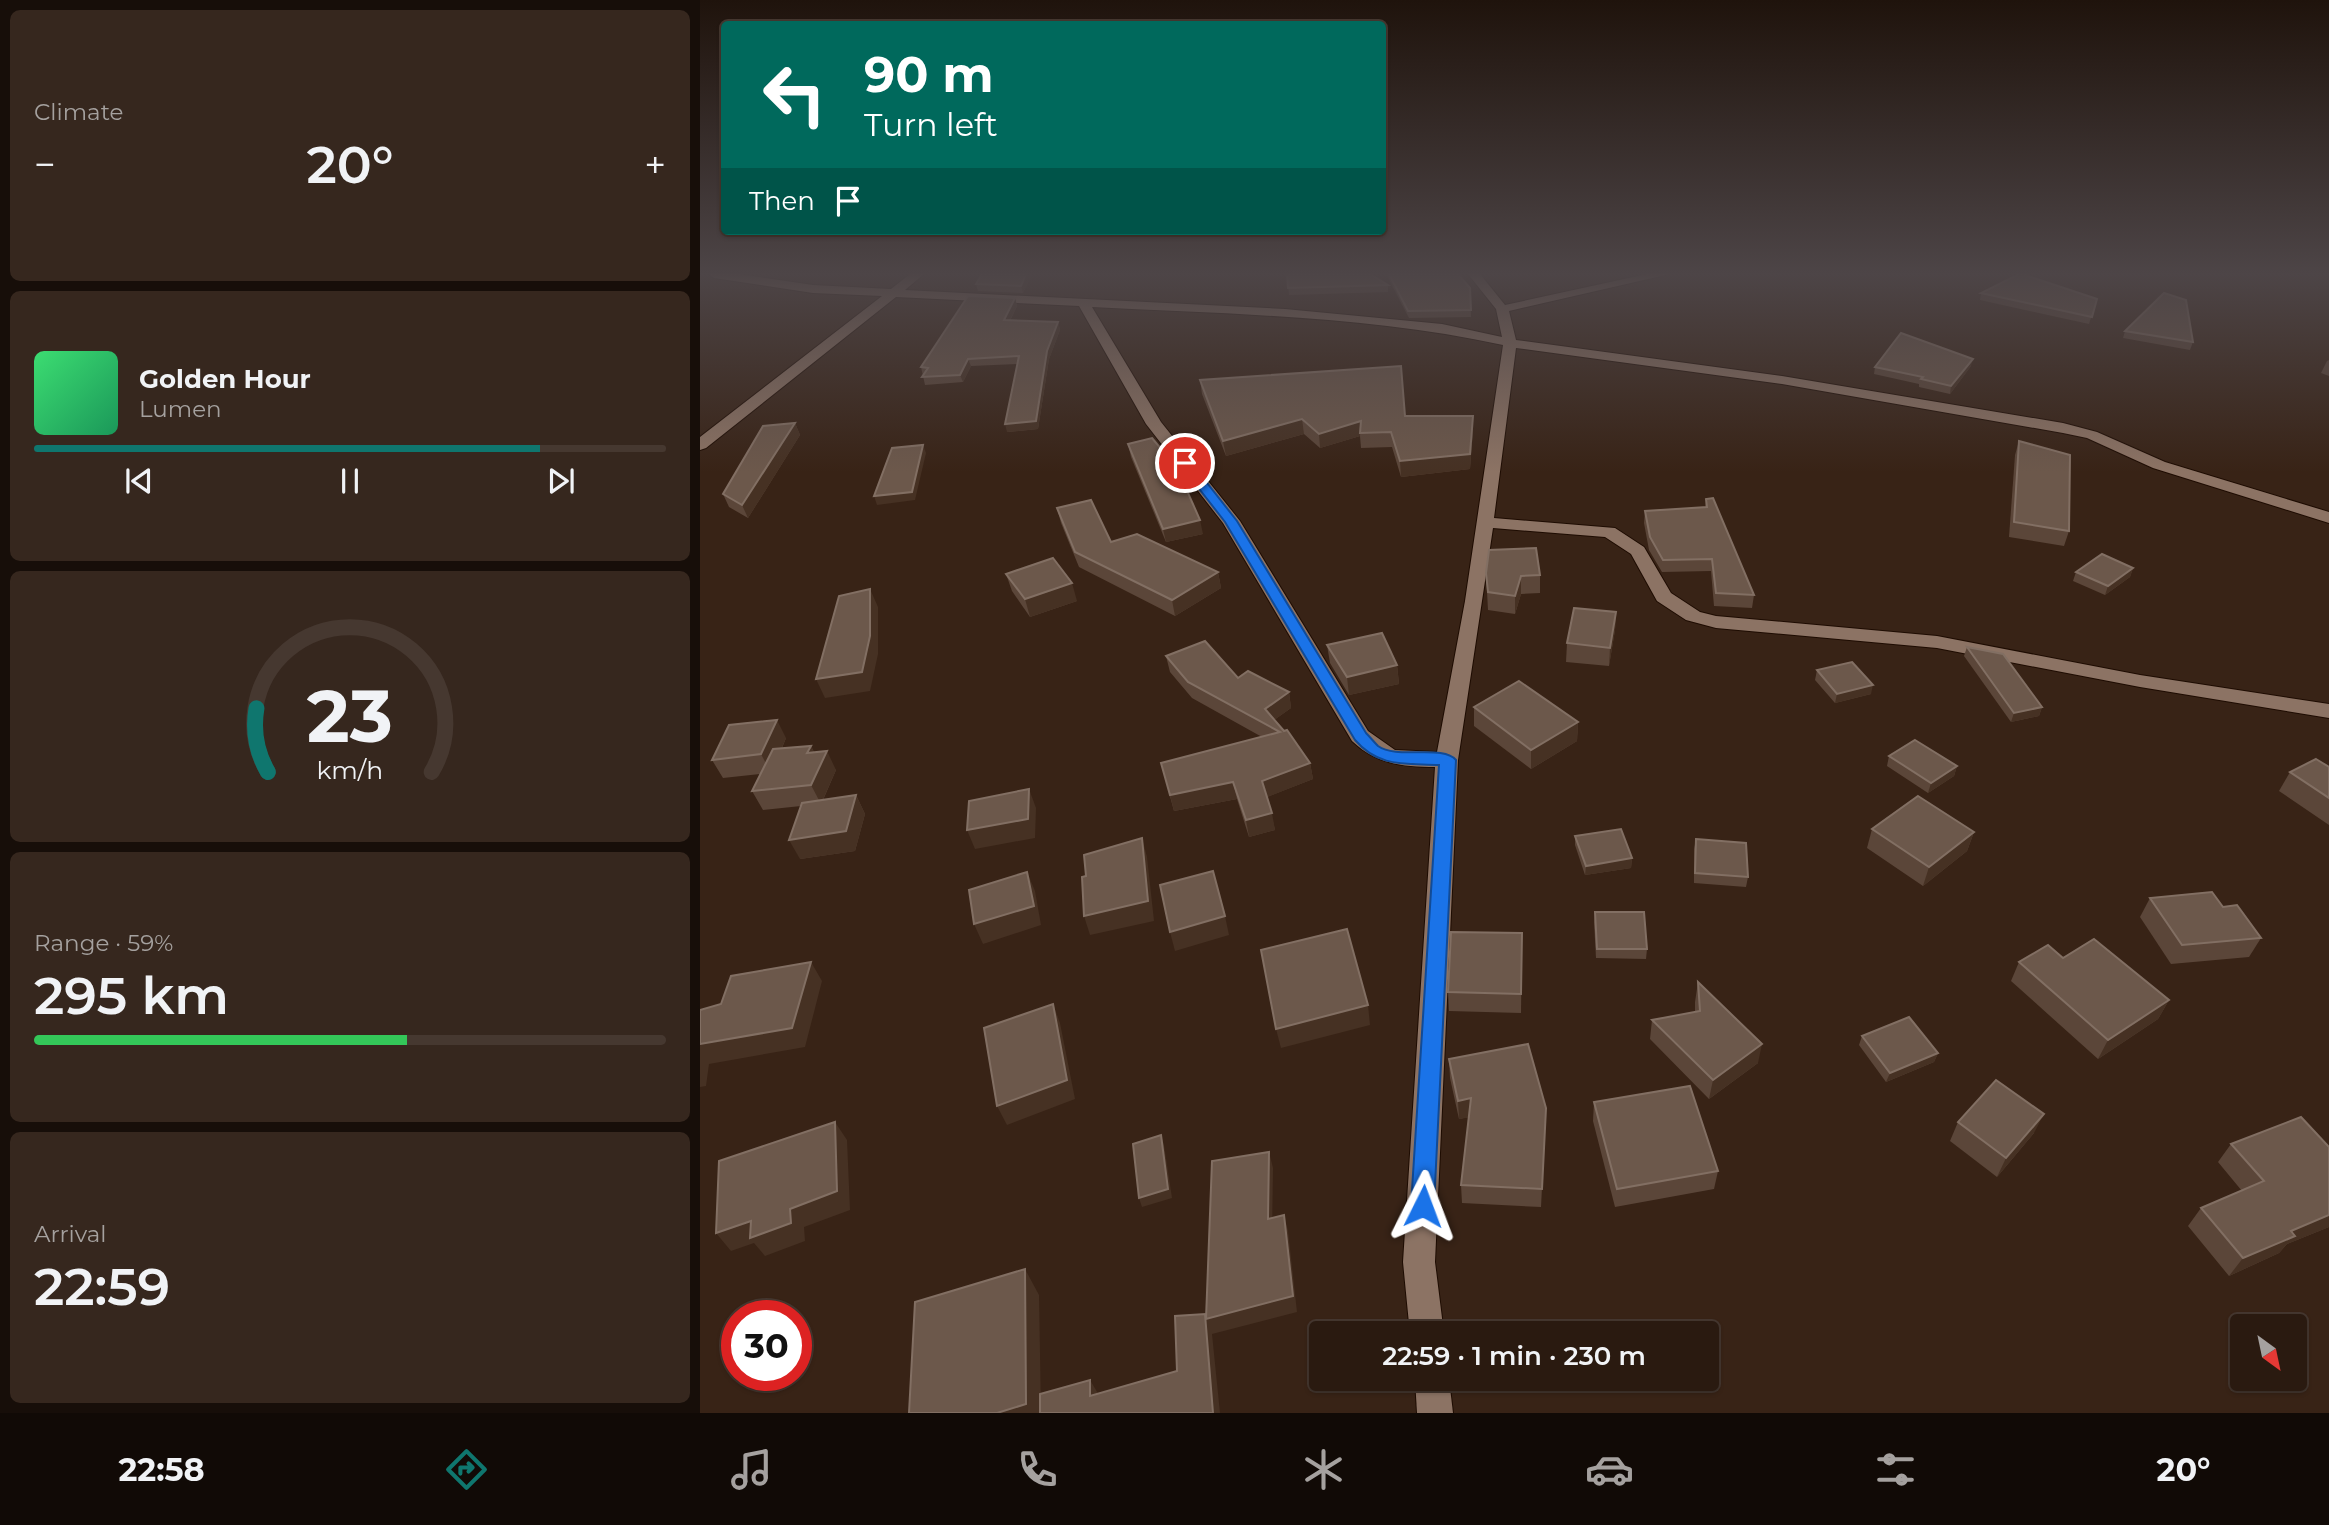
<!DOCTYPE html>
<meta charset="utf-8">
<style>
:root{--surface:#2a1a10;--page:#36271e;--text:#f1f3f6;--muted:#a5a19f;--line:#463830;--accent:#0f766e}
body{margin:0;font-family:Montserrat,sans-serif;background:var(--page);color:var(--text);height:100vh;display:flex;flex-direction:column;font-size:26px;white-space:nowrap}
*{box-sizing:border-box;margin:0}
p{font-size:23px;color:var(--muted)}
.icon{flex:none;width:38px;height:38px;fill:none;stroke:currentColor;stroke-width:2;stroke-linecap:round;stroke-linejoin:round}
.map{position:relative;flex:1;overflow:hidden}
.details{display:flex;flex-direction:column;gap:10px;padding:10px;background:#170e09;width:700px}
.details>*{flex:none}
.top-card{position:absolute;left:21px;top:21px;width:665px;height:214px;border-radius:7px;box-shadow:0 2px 5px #0004,0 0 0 2px var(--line);background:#00695c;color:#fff;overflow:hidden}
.needle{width:46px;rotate:147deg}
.fabs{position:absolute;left:1530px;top:1314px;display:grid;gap:14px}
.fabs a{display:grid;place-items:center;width:77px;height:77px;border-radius:7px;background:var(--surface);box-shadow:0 2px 5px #0004,0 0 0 2px var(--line);font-size:35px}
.speed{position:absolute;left:21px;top:1300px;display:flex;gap:14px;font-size:35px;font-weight:700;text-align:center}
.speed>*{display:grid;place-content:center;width:91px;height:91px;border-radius:50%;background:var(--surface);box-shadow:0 2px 5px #0004,0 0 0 2px var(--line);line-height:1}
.speed .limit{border:10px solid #d22;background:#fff;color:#111}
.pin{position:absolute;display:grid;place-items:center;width:60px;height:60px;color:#fff;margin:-30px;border:4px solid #fff;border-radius:50%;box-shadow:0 2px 7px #0007}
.me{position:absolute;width:77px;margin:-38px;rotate:3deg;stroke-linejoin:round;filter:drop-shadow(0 0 5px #0008)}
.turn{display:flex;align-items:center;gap:24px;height:147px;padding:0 28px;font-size:32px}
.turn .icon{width:91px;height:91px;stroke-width:2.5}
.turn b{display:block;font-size:49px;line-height:60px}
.then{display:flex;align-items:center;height:66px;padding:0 28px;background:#0003;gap:14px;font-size:26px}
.big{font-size:52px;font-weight:600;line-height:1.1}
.details .tile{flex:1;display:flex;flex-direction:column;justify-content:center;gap:10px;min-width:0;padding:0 24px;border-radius:10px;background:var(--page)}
.details .dial{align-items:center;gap:0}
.dial svg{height:182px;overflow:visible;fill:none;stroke:var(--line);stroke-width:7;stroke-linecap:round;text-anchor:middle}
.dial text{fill:var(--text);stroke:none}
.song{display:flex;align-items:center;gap:21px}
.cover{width:84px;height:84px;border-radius:10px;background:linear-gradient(135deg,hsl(140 70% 55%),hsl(150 70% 35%))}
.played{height:7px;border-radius:4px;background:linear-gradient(90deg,var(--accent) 80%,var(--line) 80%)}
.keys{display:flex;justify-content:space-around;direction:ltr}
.heat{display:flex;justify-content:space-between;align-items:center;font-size:38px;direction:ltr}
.charge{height:10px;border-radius:5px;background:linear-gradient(90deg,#34c759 59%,var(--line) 0)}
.trip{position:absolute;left:609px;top:1321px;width:410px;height:70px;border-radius:7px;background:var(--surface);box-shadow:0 2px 5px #0004,0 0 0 2px var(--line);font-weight:600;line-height:70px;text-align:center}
.dock{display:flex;height:112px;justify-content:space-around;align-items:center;background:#110a06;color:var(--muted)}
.dock .icon{width:49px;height:49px}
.dock .active{color:var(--accent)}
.dock b{font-size:32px;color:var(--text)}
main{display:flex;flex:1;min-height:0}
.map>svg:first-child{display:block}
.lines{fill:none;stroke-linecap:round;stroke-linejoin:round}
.minor-casing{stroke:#1e0c02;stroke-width:2}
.minor{fill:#8c7364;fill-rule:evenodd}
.wall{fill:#5b4639}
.shaded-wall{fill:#463123}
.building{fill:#6c584b;stroke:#826f63;stroke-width:2}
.route{fill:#1a73e8;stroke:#114b97;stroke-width:2}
</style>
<main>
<section class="details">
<div class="tile"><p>Climate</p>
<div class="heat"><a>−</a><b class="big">20°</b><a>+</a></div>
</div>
<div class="tile">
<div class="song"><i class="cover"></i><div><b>Golden Hour</b><p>Lumen</p></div></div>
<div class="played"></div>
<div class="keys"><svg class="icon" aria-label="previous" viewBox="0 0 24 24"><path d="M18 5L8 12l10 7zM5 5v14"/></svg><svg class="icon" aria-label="pause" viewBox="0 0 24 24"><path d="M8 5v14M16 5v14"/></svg><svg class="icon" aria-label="next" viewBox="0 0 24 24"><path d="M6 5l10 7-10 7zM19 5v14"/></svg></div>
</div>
<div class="tile dial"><svg viewBox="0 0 100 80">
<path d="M14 69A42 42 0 1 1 86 69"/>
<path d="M14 69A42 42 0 0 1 9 41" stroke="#0f766e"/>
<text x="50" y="56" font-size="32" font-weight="700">23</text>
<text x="50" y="72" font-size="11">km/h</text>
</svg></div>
<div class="tile"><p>Range · 59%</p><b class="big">295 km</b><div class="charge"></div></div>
<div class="tile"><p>Arrival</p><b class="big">22:59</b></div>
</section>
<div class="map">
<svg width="1629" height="1413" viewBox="0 0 1629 1413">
<rect width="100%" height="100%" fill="#382316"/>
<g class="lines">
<defs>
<g id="minor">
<path d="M 8,274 L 39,274 L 113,285 L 191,289 L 210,274 L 224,274 L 205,290 L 585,309 L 742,324 L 802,337 L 796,309 L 768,274 L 780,274 L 805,305 L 947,274 L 970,274 L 809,311 L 816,340 L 1082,376 L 1363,423 L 1397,432 L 1465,462 L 1629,512 L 1629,523 L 1453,468 L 1387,438 L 1363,433 L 1082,384 L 816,348 L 794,518 L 915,528 L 944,547 L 971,593 L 1000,612 L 1016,616 L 1237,636 L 1440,675 L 1629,704 L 1629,718 L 1440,687 L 1237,648 L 1016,628 L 986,620 L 957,601 L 931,554 L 905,537 L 793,528 L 758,760 L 735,1262 L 744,1334 L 710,1334 L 703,1262 L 735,767 C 703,767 676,764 652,741 L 523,523 L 446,424 L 379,306 L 196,297 L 6,448 L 0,450 L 0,437 L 182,296 L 113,293 L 14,278 ZM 392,307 C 529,314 669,316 803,345 L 765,601 L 737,752 L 695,750 L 668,731 L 540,521 L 461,422 Z"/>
<polygon points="715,1379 749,1379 753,1413 717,1413"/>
</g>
</defs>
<use href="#minor" class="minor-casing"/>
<use href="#minor" class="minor"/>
</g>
<g class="wall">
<polygon points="282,274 332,274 323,293 278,291 276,284"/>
<polygon points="587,274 688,285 688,292 589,295"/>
<polygon points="686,274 758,274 770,288 771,317 709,318"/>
<polygon points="1281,293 1397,299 1389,324 1280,300"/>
<polygon points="315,298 317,306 310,321 358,322 360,330 349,359 338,429 307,432 317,364 271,366 263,382 225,385 221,367"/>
<polygon points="1425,331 1493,342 1490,350 1423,338"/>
<polygon points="1629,360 1629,376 1621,373 1627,361"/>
<polygon points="1271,366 1250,394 1219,387 1219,384 1174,374 1175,367"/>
<polygon points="500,380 705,416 773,416 773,430 770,469 701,477 692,447 661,448 660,436 620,448 604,434 526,456 502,394"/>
<polygon points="95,423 100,435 48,518 29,507 23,494"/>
<polygon points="1319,441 1369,531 1364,546 1309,537 1315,455"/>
<polygon points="428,444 503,534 466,542 431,457"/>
<polygon points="1006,499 1054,595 1052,608 1014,606 1011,571 962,572 949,550 944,523 945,511 1005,508"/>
<polygon points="357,508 411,542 518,572 521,588 475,616 379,567 361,523"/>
<polygon points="1433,568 1430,577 1405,595 1373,581 1376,572"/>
<polygon points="786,573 840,575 840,593 821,594 815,614 788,610"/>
<polygon points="306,574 377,601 330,617 312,591"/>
<polygon points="916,612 915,630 909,666 866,662 867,643"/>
<polygon points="627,645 697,665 699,684 649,695 630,663"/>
<polygon points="1267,647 1342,707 1339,716 1311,722 1264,656"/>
<polygon points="466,656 538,678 589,692 591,708 574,720 610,763 613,779 567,797 575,830 549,837 537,799 474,811 461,763 562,737 492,698 470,672"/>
<polygon points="1117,670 1171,694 1135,703 1115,680"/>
<polygon points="774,707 878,722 877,741 831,769 774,726"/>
<polygon points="86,738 82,748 111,746 114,752 136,770 123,800 156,795 165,814 155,851 100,859 101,806 63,810 52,791 60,774 23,778 12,760"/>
<polygon points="1189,756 1257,766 1254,776 1228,793 1187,766"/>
<polygon points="1629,767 1629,825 1579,791 1590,772"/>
<polygon points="1172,829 1274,832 1267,851 1223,886 1167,848"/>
<polygon points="875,836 932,858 931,868 885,875 875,845"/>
<polygon points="996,839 1048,877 1046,887 994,883 994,849"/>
<polygon points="1450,898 1523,907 1561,938 1549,957 1471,964 1440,917"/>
<polygon points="895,912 947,949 946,959 896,958 894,922"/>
<polygon points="822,933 821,1013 749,1011 748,992"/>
<polygon points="1363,958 1469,1000 1458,1019 1398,1059 1311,981 1319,962"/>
<polygon points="998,982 1058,1063 1009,1099 950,1039 952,1020 995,1012 995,1002"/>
<polygon points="1162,1036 1238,1053 1234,1062 1186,1082 1159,1045"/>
<polygon points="749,1059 846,1108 841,1207 762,1203 761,1185 769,1117 759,1119 750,1078"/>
<polygon points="894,1102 1018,1171 1014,1189 915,1207 893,1121"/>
<polygon points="1258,1122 1334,1133 1297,1177 1250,1141"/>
<polygon points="1531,1144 1629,1147 1629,1227 1587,1244 1579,1253 1529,1276 1488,1226 1501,1208 1542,1191 1518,1162"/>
</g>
<g class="shaded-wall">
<polygon points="326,274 332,274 323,293 321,286"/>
<polygon points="315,298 317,306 306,328 304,320"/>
<polygon points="358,322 360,330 349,359 338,429 307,432 305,424 347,351"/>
<polygon points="268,359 271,366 263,382 260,375"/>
<polygon points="1273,359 1271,366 1250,394 1251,386"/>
<polygon points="773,416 773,430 770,469 701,477 700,461"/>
<polygon points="602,419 604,434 526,456 523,441"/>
<polygon points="661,421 660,436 620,448 619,434"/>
<polygon points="95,423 100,435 48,518 42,505"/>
<polygon points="223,445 226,453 215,500 177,505 174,496"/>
<polygon points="500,520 503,534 466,542 463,529"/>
<polygon points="1433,568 1430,577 1405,595 1408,586"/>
<polygon points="518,572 521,588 475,616 472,600"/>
<polygon points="821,576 821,594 815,614 815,596"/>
<polygon points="372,583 377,601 330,617 325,599"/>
<polygon points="170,589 178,607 178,654 170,691 125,698 116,679"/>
<polygon points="916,612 915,630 909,666 910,648"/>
<polygon points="697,665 699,684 649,695 647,677"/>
<polygon points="1173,685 1171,694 1135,703 1137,694"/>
<polygon points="589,692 591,708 567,725 565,709"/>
<polygon points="1342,707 1339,716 1311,722 1314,713"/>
<polygon points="77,720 86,738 71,773 61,754"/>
<polygon points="878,722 877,741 831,769 831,750"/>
<polygon points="111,746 120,765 107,753"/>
<polygon points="127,751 136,770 121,804 111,785"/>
<polygon points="610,763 613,779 565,798 562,781"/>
<polygon points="1257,766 1254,776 1228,793 1231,783"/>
<polygon points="533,782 537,799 474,811 470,795"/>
<polygon points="329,789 336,808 335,838 275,849 267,830"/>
<polygon points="156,795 165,814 155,851 100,859 89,840"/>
<polygon points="572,813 575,830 549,837 546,820"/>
<polygon points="1274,832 1267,851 1223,886 1229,867"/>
<polygon points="442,838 447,857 454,921 390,935 384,916"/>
<polygon points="932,858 931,868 885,875 886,866"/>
<polygon points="327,872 335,891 341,925 283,944 274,924"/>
<polygon points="525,916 529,935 475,951 470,932"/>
<polygon points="111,962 122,981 105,1047 9,1064 6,1086 0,1087 0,1044"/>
<polygon points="1469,1000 1458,1019 1398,1059 1408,1040"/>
<polygon points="353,1004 360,1023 375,1099 307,1125 297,1106"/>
<polygon points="668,1005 670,1025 581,1048 576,1029"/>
<polygon points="1062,1044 1058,1063 1009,1099 1013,1080"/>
<polygon points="1238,1053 1234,1062 1186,1082 1190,1073"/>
<polygon points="771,1098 772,1117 759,1119 758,1101"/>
<polygon points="1344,1114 1334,1133 1297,1177 1306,1158"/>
<polygon points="135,1122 147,1140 150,1210 104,1227 105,1241 65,1256 54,1243 31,1251 16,1233 90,1209"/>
<polygon points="461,1135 464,1145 472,1198 442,1207 439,1198"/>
<polygon points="569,1152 573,1168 572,1235 568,1219"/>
<polygon points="584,1215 588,1231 597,1312 512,1334 520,1413 513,1413 505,1314 506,1319"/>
<polygon points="1629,1215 1629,1227 1587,1244 1579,1253 1529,1276 1543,1258 1591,1231"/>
<polygon points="325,1269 339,1295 341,1413 297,1413"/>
<polygon points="390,1380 403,1402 390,1396"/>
</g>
<g class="building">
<polygon points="282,274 326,274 321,286 276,284"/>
<polygon points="587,274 670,274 688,285 588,288"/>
<polygon points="689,274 758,274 770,288 771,310 708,311"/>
<polygon points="1319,274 1322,274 1397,299 1392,317 1281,293"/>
<polygon points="1464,293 1486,300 1493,342 1425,331"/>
<polygon points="268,296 315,298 304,320 358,322 347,351 336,421 305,424 319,356 268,359 260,375 222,377 228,368 221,367"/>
<polygon points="1201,333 1273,359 1251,386 1221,379 1223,377 1175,367"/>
<polygon points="701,366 705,416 773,416 770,454 700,461 691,432 660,433 661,421 619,434 602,419 523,441 500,380"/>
<polygon points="95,423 42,505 23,494 63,426"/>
<polygon points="452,438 477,468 500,520 463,529 428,444"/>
<polygon points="1319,441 1370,455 1369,531 1314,522"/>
<polygon points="223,445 212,492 174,496 192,448"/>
<polygon points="1013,498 1054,595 1016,593 1012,559 963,560 950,537 945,511 1007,507 1006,499"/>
<polygon points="391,500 411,542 437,534 518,572 472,600 375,552 357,508"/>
<polygon points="836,548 840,575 821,576 815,596 788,592 786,573 789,550"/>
<polygon points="1402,554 1433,568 1408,586 1376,572"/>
<polygon points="353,558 372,583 325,599 306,574"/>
<polygon points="170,589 170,636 162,672 116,679 139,596"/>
<polygon points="874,608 916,612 910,648 867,643"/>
<polygon points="682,633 697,665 647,677 627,645"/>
<polygon points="505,641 538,678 548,671 589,692 565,709 584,731 587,730 610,763 562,781 572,813 546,820 533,782 470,795 461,763 580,732 488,682 466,656"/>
<polygon points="1267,647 1303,654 1342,707 1314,713"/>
<polygon points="1152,662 1173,685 1137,694 1117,670"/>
<polygon points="819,681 878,722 831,750 774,707"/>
<polygon points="77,720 61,754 12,760 29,725"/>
<polygon points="1215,740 1257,766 1231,783 1189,756"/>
<polygon points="111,746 107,753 127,751 111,785 52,791 73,749"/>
<polygon points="1616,759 1629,767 1629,798 1590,772"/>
<polygon points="329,789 328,819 267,830 269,801"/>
<polygon points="156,795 146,831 89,840 102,803"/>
<polygon points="1218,796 1274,832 1229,867 1172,829"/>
<polygon points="921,829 932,858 886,866 875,836"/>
<polygon points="442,838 448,901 384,916 382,877 386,876 384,855"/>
<polygon points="996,839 1046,843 1048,877 995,873"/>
<polygon points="513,871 525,916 470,932 460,885"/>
<polygon points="327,872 334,906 274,924 269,890"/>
<polygon points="1512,892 1523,907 1537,905 1561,938 1482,945 1450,898"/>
<polygon points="895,912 944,912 947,949 897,949"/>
<polygon points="647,929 668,1005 576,1029 561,950"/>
<polygon points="751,932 822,933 821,994 748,992"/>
<polygon points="1394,939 1469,1000 1408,1040 1319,962 1348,945 1363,958"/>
<polygon points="111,962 92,1028 0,1044 0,1010 21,1004 31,976"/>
<polygon points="998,982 1062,1044 1013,1080 952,1020 1000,1011"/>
<polygon points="353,1004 367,1080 297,1106 284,1028"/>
<polygon points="1209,1017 1238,1053 1190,1073 1162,1036"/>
<polygon points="828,1044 846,1108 842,1189 761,1185 771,1098 758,1101 749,1059"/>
<polygon points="1296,1080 1344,1114 1306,1158 1258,1122"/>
<polygon points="990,1086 1018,1171 917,1189 894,1102"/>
<polygon points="1601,1117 1629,1147 1629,1215 1591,1231 1595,1236 1543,1258 1501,1208 1564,1181 1531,1144"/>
<polygon points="135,1122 137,1191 90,1209 91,1223 50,1238 51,1221 16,1233 19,1161"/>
<polygon points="461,1135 468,1189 439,1198 433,1144"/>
<polygon points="569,1152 568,1219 584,1215 593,1296 506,1319 512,1161"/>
<polygon points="325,1269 326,1404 297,1413 209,1413 215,1302"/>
<polygon points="505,1314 513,1413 340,1413 340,1394 390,1380 390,1396 477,1371 475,1316"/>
</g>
<linearGradient id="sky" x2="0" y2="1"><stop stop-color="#1f130c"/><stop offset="0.58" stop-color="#4d4547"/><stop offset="1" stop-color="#4d4547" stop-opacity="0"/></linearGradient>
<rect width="1629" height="472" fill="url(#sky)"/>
<path class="route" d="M 485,459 L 489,460 L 537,521 L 666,733 C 670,737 674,742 678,746 C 697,760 743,744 756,760 L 734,1206 L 731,1214 L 723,1217 L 714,1214 L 711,1206 L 739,765 C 705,763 679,768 655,740 L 525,522 L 479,463 Z"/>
</svg>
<div class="fabs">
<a><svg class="needle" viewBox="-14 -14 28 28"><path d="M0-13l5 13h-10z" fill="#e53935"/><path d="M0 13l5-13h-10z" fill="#a5a19f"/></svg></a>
</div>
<div class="speed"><div class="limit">30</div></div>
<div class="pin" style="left:485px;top:463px;background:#d93025"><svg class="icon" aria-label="arrive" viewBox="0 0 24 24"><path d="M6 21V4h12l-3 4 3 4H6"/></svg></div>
<svg class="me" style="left:723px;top:1206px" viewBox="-20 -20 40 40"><path d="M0-17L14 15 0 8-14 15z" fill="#1a73e8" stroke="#fff" stroke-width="4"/></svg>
<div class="trip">22:59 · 1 min · 230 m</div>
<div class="top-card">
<div class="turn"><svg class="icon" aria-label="left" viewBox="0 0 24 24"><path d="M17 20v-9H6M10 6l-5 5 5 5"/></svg><div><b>90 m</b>Turn left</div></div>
<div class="then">Then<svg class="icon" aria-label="arrive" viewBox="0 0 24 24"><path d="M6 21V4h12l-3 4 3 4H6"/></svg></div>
</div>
</div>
</main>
<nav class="dock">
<b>22:58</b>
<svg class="icon active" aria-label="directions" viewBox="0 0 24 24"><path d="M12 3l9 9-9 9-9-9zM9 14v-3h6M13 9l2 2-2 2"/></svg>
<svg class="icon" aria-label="music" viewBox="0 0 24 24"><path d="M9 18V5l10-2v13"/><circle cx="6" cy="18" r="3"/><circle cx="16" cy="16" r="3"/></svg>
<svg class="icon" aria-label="phone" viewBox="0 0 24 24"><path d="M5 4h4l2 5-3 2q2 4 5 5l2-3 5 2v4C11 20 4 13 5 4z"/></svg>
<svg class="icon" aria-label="climate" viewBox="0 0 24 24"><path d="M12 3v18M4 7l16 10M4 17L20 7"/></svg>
<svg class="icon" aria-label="car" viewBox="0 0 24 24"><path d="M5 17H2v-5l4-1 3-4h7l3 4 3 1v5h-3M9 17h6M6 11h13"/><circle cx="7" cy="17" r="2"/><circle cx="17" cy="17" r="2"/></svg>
<svg class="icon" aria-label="filters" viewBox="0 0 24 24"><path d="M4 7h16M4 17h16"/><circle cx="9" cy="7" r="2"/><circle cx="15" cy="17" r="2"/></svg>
<b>20°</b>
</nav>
